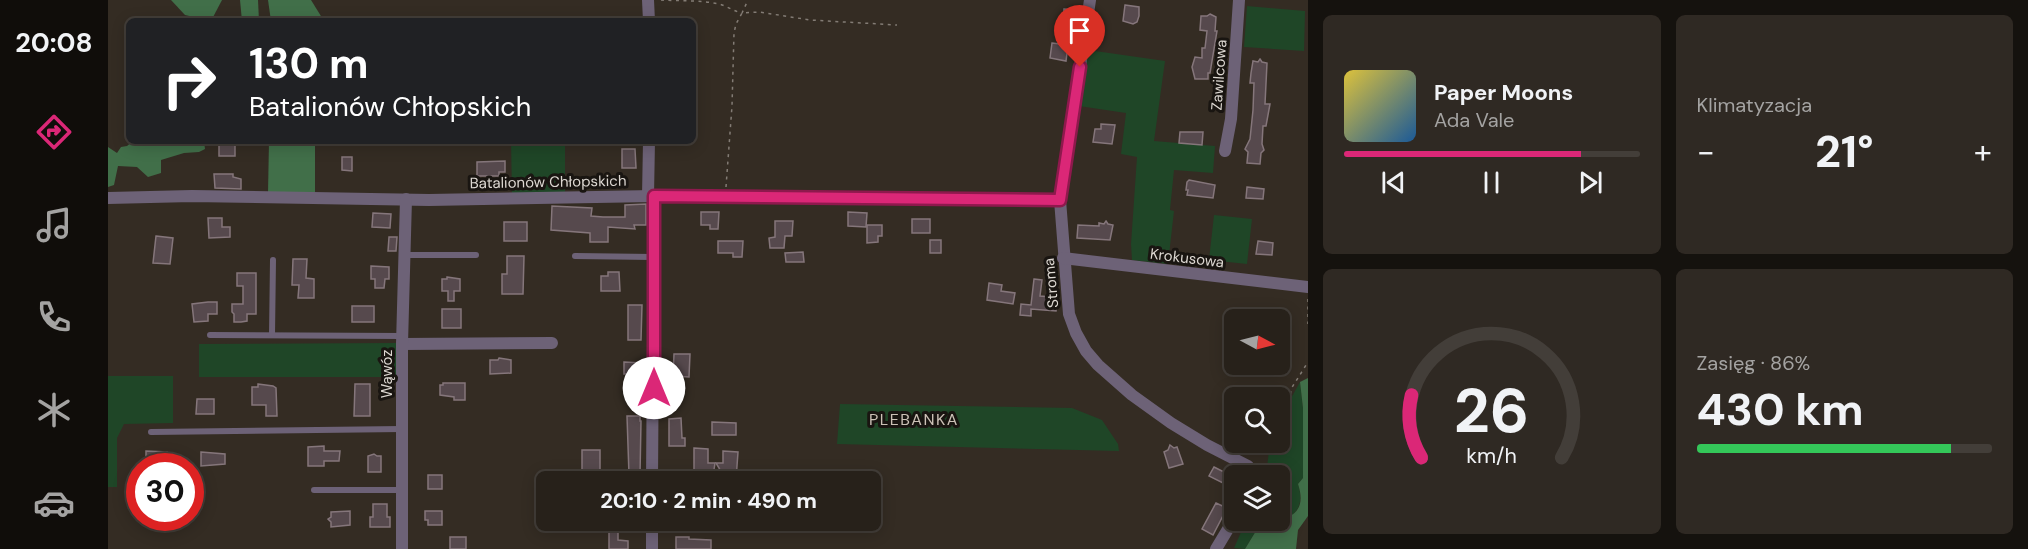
<!DOCTYPE html>
<html lang="pl">
<meta charset="utf-8">
<style>
:root{--surface:#27211a;--page:#2f2923;--text:#f1f3f6;--muted:#a4a3a2;--line:#433e39;--accent:#db2777}
body{margin:0;font-family:"DM Sans",sans-serif;background:var(--page);color:var(--text);height:100vh;display:flex;flex-direction:column;font-size:22px;white-space:nowrap}
*{box-sizing:border-box;margin:0}
p{font-size:20px;color:var(--muted)}
.icon{flex:none;width:33px;height:33px;fill:none;stroke:currentColor;stroke-width:2;stroke-linecap:round;stroke-linejoin:round}
.map{position:relative;flex:1;overflow:hidden}
.panel{display:flex;flex-direction:column;gap:15px;padding:15px;background:#15120e;width:720px}
.panel>*{flex:none}
.guide{position:absolute;left:18px;top:18px;width:570px;height:126px;border-radius:9px;box-shadow:0 3px 15px #0003,0 0 0 2px var(--line);background:#202124;color:#fff;overflow:hidden}
.needle{width:39px;rotate:97deg}
.tools{position:absolute;left:1116px;top:309px;display:grid;gap:12px}
.tools a{display:grid;place-items:center;width:66px;height:66px;border-radius:9px;background:var(--surface);box-shadow:0 3px 15px #0003,0 0 0 2px var(--line);font-size:30px}
.speed{position:absolute;left:18px;top:453px;display:flex;gap:12px;font-size:30px;font-weight:700;text-align:center}
.speed>*{display:grid;place-content:center;width:78px;height:78px;border-radius:50%;background:var(--surface);box-shadow:0 3px 15px #0003,0 0 0 2px var(--line);line-height:1}
.speed .limit{border:9px solid #d22;background:#fff;color:#111}
.pin{position:absolute;display:grid;place-items:center;width:51px;height:51px;color:#fff;margin:-62px -26px;border-radius:50% 50% 50% 0;rotate:-45deg;box-shadow:0 0 6px #0007}
.pin .icon{rotate:45deg}
.me{position:absolute;width:66px;margin:-33px;rotate:0deg;stroke-linejoin:round;filter:drop-shadow(0 0 4px #0008)}
.turn{display:flex;align-items:center;gap:21px;height:126px;padding:0 24px;font-size:27px}
.turn .icon{width:78px;height:78px;stroke-width:2.5}
.turn b{display:block;font-size:42px;line-height:51px}
.big{font-size:45px;font-weight:700;line-height:1.1}
.panel .card{flex:1;display:flex;flex-direction:column;justify-content:center;gap:9px;min-width:0;padding:0 21px;border-radius:9px;background:var(--page)}
.panel .dial{align-items:center;gap:0}
.dial svg{height:156px;overflow:visible;fill:none;stroke:var(--line);stroke-width:7;stroke-linecap:round;text-anchor:middle}
.dial text{fill:var(--text);stroke:none}
.song{display:flex;align-items:center;gap:18px}
.cover{width:72px;height:72px;border-radius:9px;background:linear-gradient(135deg,hsl(50 70% 55%),hsl(210 70% 35%))}
.played{height:6px;border-radius:3px;background:linear-gradient(90deg,var(--accent) 80%,var(--line) 80%)}
.keys{display:flex;justify-content:space-around;direction:ltr}
.heat{display:flex;justify-content:space-between;align-items:center;font-size:33px;direction:ltr}
.charge{height:9px;border-radius:4px;background:linear-gradient(90deg,#34c759 86%,var(--line) 0)}
.panel .tiles{flex:1;display:grid;gap:15px;grid-template-columns:repeat(2,1fr)}
.trip{position:absolute;left:428px;top:471px;width:345px;height:60px;border-radius:9px;background:var(--surface);box-shadow:0 3px 15px #0003,0 0 0 2px var(--line);font-weight:700;line-height:60px;text-align:center}
main{display:flex;flex:1;min-height:0}
.tab-bar{display:flex;flex-direction:column;width:108px;justify-content:space-around;align-items:center;background:#100d0a;color:var(--muted)}
.tab-bar .icon{width:42px;height:42px}
.tab-bar .selected{color:var(--accent)}
.tab-bar b{font-size:27px;color:var(--text)}
.map>svg:first-child{display:block}
.green{fill:#1f4627}
.forest{fill:#416f49}
.building{fill:#56494d;stroke:#85767b;stroke-width:1.5}
.lines{fill:none;stroke-linecap:round;stroke-linejoin:round}
.path{stroke:#837c75;stroke-width:1.5;stroke-dasharray:3 4.5;stroke-linecap:butt}
.lane{stroke:#6d6277;stroke-width:6}
.street{stroke:#6d6277;stroke-width:12}
.route-casing{stroke:#8e194d;stroke-width:15}
.route{stroke:#db2777;stroke-width:10}
.labels{text-anchor:middle;stroke-width:6;stroke-linejoin:round;paint-order:stroke}
.street-label{font-size:15px;fill:#ddd8d2;stroke:#191511}
.neighbourhood-label{font-size:16px;letter-spacing:1.5px;fill:#cbc1b6;stroke:#191511}
</style>
<main>
<nav class="tab-bar">
<b>20:08</b>
<svg class="icon selected" aria-label="directions" viewBox="0 0 24 24"><path d="M12 3l9 9-9 9-9-9zM9 14v-3h6M13 9l2 2-2 2"/></svg>
<svg class="icon" aria-label="music" viewBox="0 0 24 24"><path d="M9 18V5l10-2v13"/><circle cx="6" cy="18" r="3"/><circle cx="16" cy="16" r="3"/></svg>
<svg class="icon" aria-label="phone" viewBox="0 0 24 24"><path d="M5 4h4l2 5-3 2q2 4 5 5l2-3 5 2v4C11 20 4 13 5 4z"/></svg>
<svg class="icon" aria-label="climate" viewBox="0 0 24 24"><path d="M12 3v18M4 7l16 10M4 17L20 7"/></svg>
<svg class="icon" aria-label="car" viewBox="0 0 24 24"><path d="M5 17H2v-5l4-1 3-4h7l3 4 3 1v5h-3M9 17h6M6 11h13"/><circle cx="7" cy="17" r="2"/><circle cx="17" cy="17" r="2"/></svg>
</nav>
<div class="map">
<svg width="1200" height="549" viewBox="0 0 1200 549">
<rect width="100%" height="100%" fill="#342c23"/>
<g class="green">
<polygon points="1139,6 1197,11 1196,51 1136,47"/>
<polygon points="980,50 1057,61 1046,141 1107,146 1105,173 1066,170 1062,210 1066,211 1060,264 1024,260 1023,244 1029,157 1013,154 1018,113 971,106"/>
<polygon points="403,141 457,141 457,192 404,194"/>
<polygon points="1106,215 1144,219 1139,264 1101,260"/>
<polygon points="291,343 291,377 91,377 91,344"/>
<polygon points="0,376 65,376 65,423 16,424 9,438 9,487 0,487"/>
<path d="M 1192,382 L 1195,408 L 1195,478 L 1190,484 C 1196,502 1191,516 1172,520 L 1172,476 L 1158,475 L 1162,443 L 1172,442 L 1172,418 Z"/>
<polygon points="732,404 964,408 994,420 1010,444 1011,451 729,444"/>
<polygon points="1171,520 1154,521 1137,549 1126,548 1138,521"/>
</g>
<g class="forest">
<polygon points="63,0 114,0 103,21 77,15"/>
<polygon points="132,0 150,0 151,21 134,21"/>
<polygon points="160,0 203,0 216,21 163,21"/>
<polygon points="25,141 96,141 97,149 91,152 76,153 53,160 53,173 40,177 29,167 10,166 6,185 0,187 0,147 9,153 13,147 19,146"/>
<polygon points="161,141 207,141 207,194 160,193"/>
<path d="M 1200,378 L 1200,516 L 1190,530 L 1188,549 L 1137,549 L 1154,521 C 1180,521 1200,514 1190,484 L 1195,478 L 1195,408 L 1192,382 Z"/>
</g>
<g class="building">
<polygon points="1017,5 1031,7 1031,16 1029,22 1025,24 1015,21"/>
<polygon points="956,9 969,10 970,24 955,23"/>
<polygon points="1102,14 1108,17 1107,31 1109,31 1102,73 1100,73 1100,79 1087,79 1084,67 1087,57 1094,58 1094,48 1097,48 1099,31 1092,30 1093,16 1099,16"/>
<polygon points="944,43 960,45 958,61 942,58"/>
<polygon points="1152,59 1154,62 1159,63 1157,104 1162,104 1158,126 1155,126 1154,144 1156,150 1153,153 1152,164 1139,163 1140,152 1137,149 1142,139 1145,110 1146,83 1142,83 1143,73 1145,61 1150,62"/>
<polygon points="993,124 1007,125 1004,144 985,142 987,129 993,129"/>
<polygon points="1072,132 1095,132 1094,145 1071,143"/>
<rect x="111" y="144" width="16" height="12"/>
<polygon points="514,149 527,149 528,168 514,168"/>
<polygon points="234,157 244,157 244,171 234,170"/>
<polygon points="397,161 397,172 391,172 391,176 369,176 369,162"/>
<polygon points="106,174 125,174 125,177 133,179 133,189 107,188"/>
<polygon points="1081,180 1107,185 1105,198 1079,195 1080,190 1078,190 1079,182"/>
<polygon points="1139,187 1156,189 1155,199 1138,198"/>
<polygon points="538,204 538,225 526,225 527,229 500,227 500,242 482,242 482,233 443,230 444,206 484,208 483,216 495,217 517,217 517,205"/>
<polygon points="593,212 611,212 610,229 602,229 602,225 593,225"/>
<polygon points="740,212 759,213 758,227 740,226"/>
<polygon points="265,213 283,214 282,228 264,227"/>
<polygon points="100,218 114,218 114,227 122,227 122,237 101,238"/>
<rect x="804" y="219" width="18" height="14"/>
<polygon points="667,221 685,221 684,236 677,236 676,248 662,248 661,238 667,237"/>
<polygon points="998,221 1000,224 1005,225 1002,240 969,238 970,225 991,226 991,223 996,224"/>
<rect x="396" y="222" width="23" height="19"/>
<polygon points="759,225 774,225 774,236 770,236 770,242 759,243"/>
<polygon points="48,236 65,238 62,264 45,263"/>
<polygon points="281,237 289,237 288,251 280,251"/>
<rect x="822" y="240" width="11" height="13"/>
<polygon points="610,241 635,241 634,257 625,257 625,253 610,253"/>
<polygon points="1150,241 1165,243 1164,255 1148,254"/>
<polygon points="695,252 696,262 678,262 677,253"/>
<polygon points="399,256 416,256 415,294 394,294 394,274 399,274"/>
<polygon points="185,259 199,259 198,278 206,279 206,298 190,298 191,285 184,285"/>
<polygon points="263,266 281,267 281,279 277,279 276,288 267,288 267,279 263,279"/>
<polygon points="500,272 511,272 512,291 493,291 493,276 500,276"/>
<polygon points="129,273 148,273 148,314 139,314 139,321 133,322 126,322 126,314 124,312 124,304 135,304 135,286 129,286"/>
<polygon points="339,277 352,279 352,291 346,291 346,301 340,301 340,291 334,291 334,279 339,279"/>
<polygon points="926,279 934,280 932,296 943,297 943,301 949,301 948,311 923,309 923,316 912,315 913,304 923,305"/>
<polygon points="881,283 894,285 893,291 907,293 905,304 879,300"/>
<polygon points="100,302 109,302 109,314 100,314 100,321 86,322 84,304"/>
<polygon points="520,305 534,305 533,340 520,340"/>
<rect x="244" y="306" width="22" height="16"/>
<rect x="334" y="309" width="19" height="19"/>
<polygon points="566,354 582,354 581,377 565,376"/>
<polygon points="391,358 403,360 403,373 382,374 382,360 390,360"/>
<polygon points="516,362 534,363 533,398 523,398 523,388 521,388 521,374 516,374"/>
<polygon points="335,383 357,383 357,400 346,400 346,397 332,395 332,385 335,385"/>
<polygon points="150,384 165,386 168,388 169,416 158,416 158,405 144,405 144,387 150,387"/>
<polygon points="247,384 262,384 262,416 246,416"/>
<polygon points="89,399 106,399 106,414 88,414"/>
<polygon points="519,416 532,416 532,421 533,421 532,475 521,475"/>
<polygon points="573,418 574,438 577,438 577,446 561,446 561,419"/>
<polygon points="604,422 628,423 628,435 604,435"/>
<polygon points="1062,445 1066,448 1069,447 1075,464 1061,468 1056,452 1060,450"/>
<polygon points="216,446 216,451 232,451 231,461 216,461 216,466 200,466 200,447"/>
<polygon points="586,448 600,449 600,463 607,463 605,476 586,474"/>
<rect x="474" y="450" width="18" height="32"/>
<polygon points="38,451 59,452 59,462 50,462 51,466 42,466 41,462 38,462"/>
<polygon points="615,451 630,452 628,480 618,480 608,463 615,463"/>
<polygon points="93,452 117,454 117,464 93,466"/>
<polygon points="266,454 269,456 273,456 273,472 260,472 260,456"/>
<polygon points="1106,467 1124,476 1119,485 1101,476"/>
<rect x="320" y="475" width="14" height="14"/>
<polygon points="1108,503 1119,508 1105,535 1094,529"/>
<polygon points="265,504 279,504 279,517 282,517 282,527 262,527 262,517 265,517"/>
<polygon points="242,511 242,525 223,527 223,522 220,519 223,517 223,512"/>
<polygon points="317,511 334,511 334,525 320,525 320,520 317,520"/>
<polygon points="559,520 576,520 575,529 559,528"/>
<polygon points="501,522 510,522 510,540 520,541 520,549 501,549"/>
<rect x="342" y="537" width="16" height="12"/>
<polygon points="568,537 581,537 581,539 603,540 603,549 568,549"/>
</g>
<g class="lines">
<g class="path">
<path d="M 553,0 C 571,1 593,0 611,4 C 619,6 625,11 634,13 L 640,0"/>
<polyline points="618,187 624,106 626,33 628,24 634,13 651,12 702,20 789,25"/>
<polyline points="1200,299 1200,324"/>
<polyline points="1181,409 1183,389 1200,362"/>
</g>
<g class="lane">
<polyline points="296,255 368,255"/>
<polyline points="467,256 545,257"/>
<polyline points="102,335 294,336"/>
<polyline points="164,335 165,260"/>
<polyline points="43,432 294,429"/>
<polyline points="206,490 293,490"/>
</g>
<g class="street">
<polyline points="540,0 541,21"/>
<polyline points="982,0 952,200 961,314 968,333 978,351 990,365 1024,395 1063,423 1099,445 1140,466 1143,476"/>
<polyline points="1117,151 1123,119 1131,0"/>
<polyline points="540,196 541,141"/>
<polyline points="0,198 84,196 321,200 546,196 952,200"/>
<polyline points="955,258 1200,287"/>
<polyline points="294,344 444,343"/>
<polyline points="544,482 546,196"/>
<polyline points="544,520 544,549"/>
<polyline points="294,549 294,344 298,199"/>
<polyline points="1108,549 1126,519"/>
</g>
</g>
<g class="lines">
<defs>
<polyline id="route" points="546,388 546,196 952,200 972,67"/>
</defs>
<use href="#route" class="route-casing"/>
<use href="#route" class="route"/>
</g>
<g class="labels">
<g class="street-label">
<text transform="translate(1111 75) rotate(-86)" y="5">Zawilcowa</text>
<text transform="translate(440 182) rotate(-1)" y="5">Batalionów Chłopskich</text>
<text transform="translate(1079 258) rotate(7)" y="5">Krokusowa</text>
<text transform="translate(943 283) rotate(-95)" y="5">Stroma</text>
<text transform="translate(279 374) rotate(-90)" y="5">Wąwóz</text>
</g>
<g class="neighbourhood-label">
<text x="806" y="425">PLEBANKA</text>
</g>
</g>
</svg>
<div class="tools">
<a><svg class="needle" viewBox="-14 -14 28 28"><path d="M0-13l5 13h-10z" fill="#e53935"/><path d="M0 13l5-13h-10z" fill="#a4a3a2"/></svg></a>
<a><svg class="icon" aria-label="search" viewBox="0 0 24 24"><circle cx="10" cy="10" r="6"/><path d="M15 15l6 6"/></svg></a>
<a><svg class="icon" aria-label="layers" viewBox="0 0 24 24"><path d="M12 4l9 5-9 5-9-5zM3 14l9 5 9-5"/></svg></a>
</div>
<div class="speed"><div class="limit">30</div></div>
<div class="pin" style="left:972px;top:67px;background:#d93025"><svg class="icon" aria-label="arrive" viewBox="0 0 24 24"><path d="M6 21V4h12l-3 4 3 4H6"/></svg></div>
<svg class="me" style="left:546px;top:388px" viewBox="-20 -20 40 40"><circle r="19" fill="#fff"/><path d="M0-13L10 11 0 6-10 11z" fill="#db2777"/></svg>
<div class="trip">20:10 · 2 min · 490 m</div>
<div class="guide">
<div class="turn"><svg class="icon" aria-label="right" viewBox="0 0 24 24"><path d="M7 20v-9h11M14 6l5 5-5 5"/></svg><div><b>130 m</b>Batalionów Chłopskich</div></div>
</div>
</div>
<section class="panel">
<div class="tiles">
<div class="card">
<div class="song"><i class="cover"></i><div><b>Paper Moons</b><p>Ada Vale</p></div></div>
<div class="played"></div>
<div class="keys"><svg class="icon" aria-label="previous" viewBox="0 0 24 24"><path d="M18 5L8 12l10 7zM5 5v14"/></svg><svg class="icon" aria-label="pause" viewBox="0 0 24 24"><path d="M8 5v14M16 5v14"/></svg><svg class="icon" aria-label="next" viewBox="0 0 24 24"><path d="M6 5l10 7-10 7zM19 5v14"/></svg></div>
</div>
<div class="card"><p>Klimatyzacja</p>
<div class="heat"><a>−</a><b class="big">21°</b><a>+</a></div>
</div>
<div class="card dial"><svg viewBox="0 0 100 80">
<path d="M14 69A42 42 0 1 1 86 69"/>
<path d="M14 69A42 42 0 0 1 9 37" stroke="#db2777"/>
<text x="50" y="56" font-size="32" font-weight="700">26</text>
<text x="50" y="72" font-size="11">km/h</text>
</svg></div>
<div class="card"><p>Zasięg · 86%</p><b class="big">430 km</b><div class="charge"></div></div>
</div>
</section>
</main>
